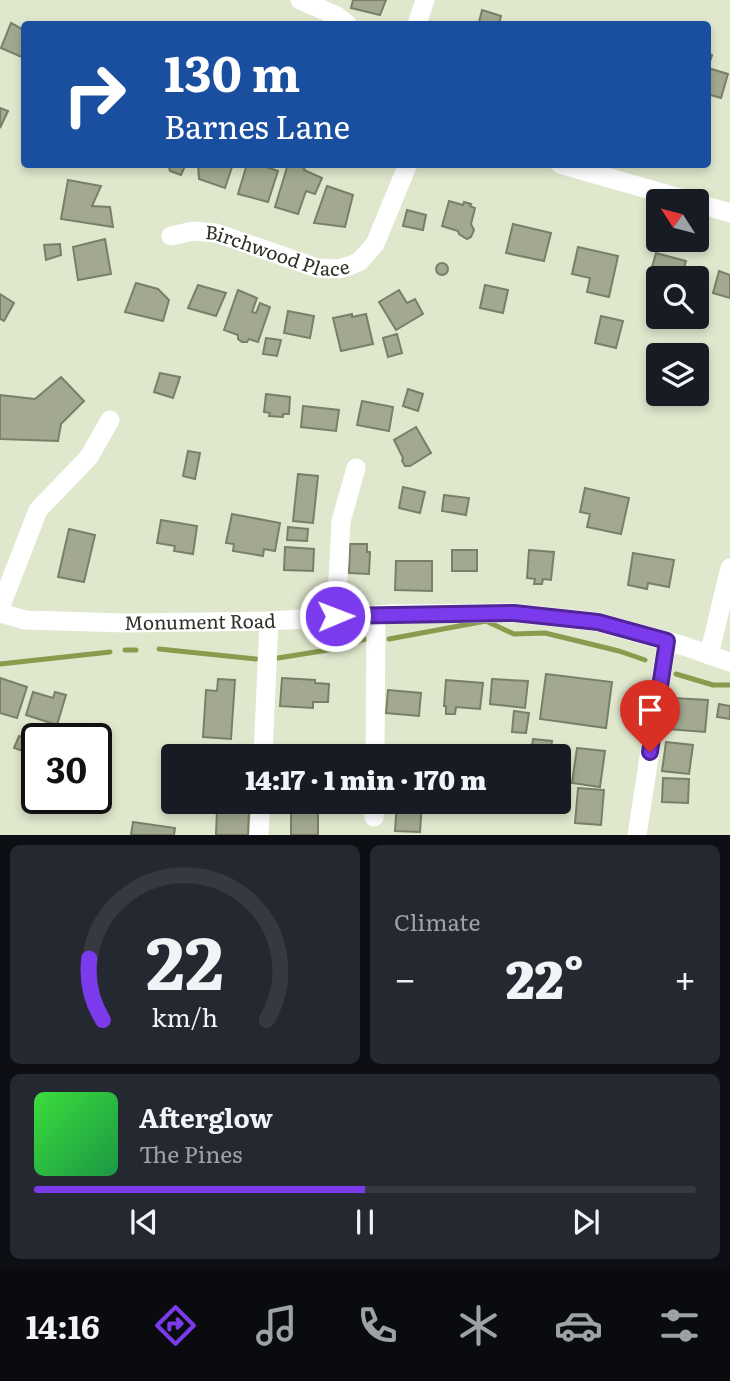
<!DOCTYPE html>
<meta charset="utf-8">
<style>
:root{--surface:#171b24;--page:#242831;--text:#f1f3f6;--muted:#9ea1a6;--line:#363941;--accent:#7c3aed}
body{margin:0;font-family:Literata,serif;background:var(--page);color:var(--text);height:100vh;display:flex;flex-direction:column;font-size:26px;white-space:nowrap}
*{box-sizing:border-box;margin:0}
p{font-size:23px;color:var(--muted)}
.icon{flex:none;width:38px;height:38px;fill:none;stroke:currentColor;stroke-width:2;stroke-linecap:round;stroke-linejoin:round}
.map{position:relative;height:835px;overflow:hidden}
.details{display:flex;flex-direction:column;gap:10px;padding:10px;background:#0d0f14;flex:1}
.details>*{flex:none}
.guide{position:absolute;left:21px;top:21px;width:690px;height:147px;border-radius:7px;box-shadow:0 4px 10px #0003;background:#1a4fa0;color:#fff;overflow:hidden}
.needle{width:46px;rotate:306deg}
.buttons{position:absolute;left:646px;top:189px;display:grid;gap:14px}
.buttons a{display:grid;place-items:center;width:63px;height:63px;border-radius:7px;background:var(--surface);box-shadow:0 4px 10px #0003;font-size:35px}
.speed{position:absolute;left:21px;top:723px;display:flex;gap:14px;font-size:35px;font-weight:700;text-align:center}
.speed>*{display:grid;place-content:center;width:91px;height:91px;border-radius:50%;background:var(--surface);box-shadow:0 4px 10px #0003;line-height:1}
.speed .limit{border:4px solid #111;border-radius:10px;background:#fff;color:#111}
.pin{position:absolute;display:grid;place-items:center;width:60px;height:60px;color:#fff;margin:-72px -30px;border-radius:50% 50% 50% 0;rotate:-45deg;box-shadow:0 0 7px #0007}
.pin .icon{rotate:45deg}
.me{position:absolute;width:77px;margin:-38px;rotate:89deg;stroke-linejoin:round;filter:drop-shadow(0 0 5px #0008)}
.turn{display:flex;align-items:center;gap:24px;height:147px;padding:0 28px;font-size:32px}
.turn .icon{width:91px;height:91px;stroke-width:2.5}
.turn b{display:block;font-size:49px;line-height:60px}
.big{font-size:52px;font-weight:800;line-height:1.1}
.details .tile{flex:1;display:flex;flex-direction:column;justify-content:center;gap:10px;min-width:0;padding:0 24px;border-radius:10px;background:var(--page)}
.details .dial{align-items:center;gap:0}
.dial svg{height:182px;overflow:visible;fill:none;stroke:var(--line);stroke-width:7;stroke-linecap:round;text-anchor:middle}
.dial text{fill:var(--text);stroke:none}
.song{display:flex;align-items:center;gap:21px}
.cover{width:84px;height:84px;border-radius:10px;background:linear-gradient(135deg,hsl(120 70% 55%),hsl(140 70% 35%))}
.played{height:7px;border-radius:4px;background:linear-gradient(90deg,var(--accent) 50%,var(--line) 50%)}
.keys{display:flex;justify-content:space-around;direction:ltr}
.heat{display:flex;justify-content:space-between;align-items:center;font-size:38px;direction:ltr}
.details .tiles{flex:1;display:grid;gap:10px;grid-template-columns:1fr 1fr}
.tile:last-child{grid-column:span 2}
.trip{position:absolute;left:161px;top:744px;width:410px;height:70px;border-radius:7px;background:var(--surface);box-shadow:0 4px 10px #0003;font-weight:800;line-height:70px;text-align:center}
.tab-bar{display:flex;height:112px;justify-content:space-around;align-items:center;background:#090b0e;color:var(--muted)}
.tab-bar .icon{width:49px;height:49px}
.tab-bar .on{color:var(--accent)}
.tab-bar b{font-size:32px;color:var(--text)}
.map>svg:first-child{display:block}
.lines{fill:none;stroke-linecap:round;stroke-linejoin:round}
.stream{stroke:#899c4d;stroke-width:5}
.building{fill:#a2a990;stroke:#797f68;stroke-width:2}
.minor{stroke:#fff;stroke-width:19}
.route-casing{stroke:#51269a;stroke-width:18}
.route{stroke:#7c3aed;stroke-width:12}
.labels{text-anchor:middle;stroke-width:7;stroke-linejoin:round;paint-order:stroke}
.street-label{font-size:19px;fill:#2e3127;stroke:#fff}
</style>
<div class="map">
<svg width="730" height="835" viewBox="0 0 730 835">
<rect width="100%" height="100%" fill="#dfe7cd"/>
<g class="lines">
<g class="stream">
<polyline points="389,639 486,621 514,634 545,633 619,651 645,660"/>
<polyline points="159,649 256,659"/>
<polyline points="125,650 136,650"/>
<polyline points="278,658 334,649 365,639"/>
<polyline points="0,664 110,652"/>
<polyline points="676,674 713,685 730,685"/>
</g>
</g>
<g class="building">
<polygon points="353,0 386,0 380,15 351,8"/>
<polygon points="482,10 501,16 499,24 488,24 479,22"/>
<polygon points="11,23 24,30 24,58 1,48"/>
<polygon points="707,53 712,55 708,68 728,74 721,98 707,94"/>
<polygon points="0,108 8,111 0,128"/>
<polygon points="161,164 186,164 181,175 170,171 169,167"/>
<polygon points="198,164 233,164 225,188 199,179"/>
<polygon points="247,164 257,164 278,171 268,202 238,194"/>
<polygon points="288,164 305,164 304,170 322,178 315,194 306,191 298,214 275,207"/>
<polygon points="68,180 101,186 92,206 110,207 113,227 61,219"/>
<polygon points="327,186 353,195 345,227 314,223"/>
<polygon points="449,201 463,205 464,202 471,204 470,206 475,208 471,224 474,230 471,237 467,239 459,234 458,231 442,226"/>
<polygon points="407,210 426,215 423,230 403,226"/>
<polygon points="513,224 551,233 544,261 506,253"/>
<polygon points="105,239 111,274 78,280 73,247"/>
<polygon points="60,244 61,255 46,260 44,245"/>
<polygon points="578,247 618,256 609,297 587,292 590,278 572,274"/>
<polygon points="656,253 686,261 684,268 707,275 700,298 696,296 696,278 677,278 651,271"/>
<circle cx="442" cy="269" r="6"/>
<polygon points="719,271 730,275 730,298 713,293"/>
<polygon points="136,283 158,289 169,300 163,321 125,312"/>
<polygon points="198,285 226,293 216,316 188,308"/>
<polygon points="485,285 508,290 503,313 480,308"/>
<polygon points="238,290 257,298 252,312 256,313 260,303 270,307 258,342 249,339 247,342 242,342 238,339 238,335 224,330"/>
<polygon points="399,290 407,303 415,299 423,314 396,330 379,302"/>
<polygon points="0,294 14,303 4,321 0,319"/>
<polygon points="288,311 314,316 310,338 284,333"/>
<polygon points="352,314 352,317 366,314 373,344 341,351 333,318"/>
<polygon points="601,316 623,321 616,348 595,343"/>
<polygon points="397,334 402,353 388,357 383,338"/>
<polygon points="266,338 281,340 277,356 263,354"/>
<polygon points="160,373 180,377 173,398 154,392"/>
<polygon points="61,377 84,401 61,424 58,441 0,439 0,395 35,399"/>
<polygon points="408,389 423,394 418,411 403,406"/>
<polygon points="266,394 290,397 289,414 283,414 283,417 269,416 270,413 264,412"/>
<polygon points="362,401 393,407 389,431 357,425"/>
<polygon points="303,406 339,410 336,431 301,427"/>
<polygon points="416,427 431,453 410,466 405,466 402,461 403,458 394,440"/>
<polygon points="188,451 200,453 195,479 183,476"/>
<polygon points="298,474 318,476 313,523 293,521"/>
<polygon points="403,487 425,492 420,513 399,508"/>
<polygon points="585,488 629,498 621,534 587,527 590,514 580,512"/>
<polygon points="444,495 469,498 466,515 442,511"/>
<polygon points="232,514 280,523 275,551 264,549 263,556 233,551 234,544 226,543"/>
<polygon points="161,520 197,526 193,554 174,551 175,546 157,543"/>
<polygon points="288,527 308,529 307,541 287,540"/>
<polygon points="69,529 95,535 84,582 58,577"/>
<polygon points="350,544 367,544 367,552 370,552 369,574 349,573"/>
<polygon points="285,547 314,549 313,571 284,570"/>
<rect x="452" y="550" width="25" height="21"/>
<polygon points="529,550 554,552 551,580 543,579 542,584 534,584 535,579 527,578"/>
<polygon points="633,553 674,560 669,587 648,583 647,589 628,585"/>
<polygon points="396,561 432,561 432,591 395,590"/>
<polygon points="546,674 612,682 606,728 540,719"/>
<polygon points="0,678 27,687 17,718 0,713"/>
<polygon points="282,678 315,680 315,683 329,684 328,702 313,702 313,708 280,706"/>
<polygon points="218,679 235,680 231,739 203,737 206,690 217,691"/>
<polygon points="492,679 528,681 525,708 490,704"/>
<polygon points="446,680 483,683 480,709 456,707 455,714 446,714 446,706 444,706"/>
<polygon points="388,690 421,693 419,716 386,713"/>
<polygon points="33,692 53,698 55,692 66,695 57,725 26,715"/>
<polygon points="673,698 708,700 705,732 668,729 669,716 671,717"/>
<polygon points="719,704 730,706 730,719 717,717"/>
<polygon points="514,711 529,713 526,733 512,732"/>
<polygon points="19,736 33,741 29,753 14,748"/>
<polygon points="533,739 552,741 550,756 531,753"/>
<polygon points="666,742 693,745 689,774 662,771"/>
<polygon points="428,746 428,756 412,756 412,747"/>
<polygon points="577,748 605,751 600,787 572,783"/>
<polygon points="663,778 689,779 688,803 662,802"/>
<polygon points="578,788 604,790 601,825 575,823"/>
<polygon points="227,802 235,802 235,810 249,811 248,835 216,835 217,809 227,810"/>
<rect x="291" y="802" width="27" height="33"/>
<polygon points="397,802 422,802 420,832 395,831"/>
<polygon points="133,822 175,828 174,835 131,835"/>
</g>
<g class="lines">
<g class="minor">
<polyline points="300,0 337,16 347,24"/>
<polyline points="417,24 425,0"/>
<polyline points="560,164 690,201"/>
<polyline points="696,203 730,213"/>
<path id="s1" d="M 171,236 L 193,231 L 216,233 L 317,268 L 338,269 L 349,266 L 359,262 L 375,244 L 408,164"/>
<polyline points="0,608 38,510 89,457 110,420"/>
<path id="s2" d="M 0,613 L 25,620 L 126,623 L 269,621 L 393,614 L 514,613 L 598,622 L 684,646 L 730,662"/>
<polyline points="336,616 341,521 356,468"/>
<polyline points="709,655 730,568"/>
<polyline points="263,756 269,621"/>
<polyline points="375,756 376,615"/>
<polyline points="374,817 374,802"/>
<polyline points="259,835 261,802"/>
<polyline points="637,835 667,641"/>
</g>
</g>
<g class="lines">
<defs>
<polyline id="route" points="335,616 514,613 598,622 667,641 650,752"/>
</defs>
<use href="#route" class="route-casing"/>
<use href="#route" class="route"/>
</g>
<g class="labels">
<g class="street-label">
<text dy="7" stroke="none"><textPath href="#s1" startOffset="110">Birchwood Place</textPath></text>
<text dy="7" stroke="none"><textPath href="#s2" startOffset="201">Monument Road</textPath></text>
</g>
</g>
</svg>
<div class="buttons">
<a><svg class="needle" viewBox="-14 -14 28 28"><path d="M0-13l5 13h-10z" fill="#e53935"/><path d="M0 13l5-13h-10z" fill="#9ea1a6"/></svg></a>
<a><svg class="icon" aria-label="search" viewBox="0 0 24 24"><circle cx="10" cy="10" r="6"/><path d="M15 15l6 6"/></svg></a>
<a><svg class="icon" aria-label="layers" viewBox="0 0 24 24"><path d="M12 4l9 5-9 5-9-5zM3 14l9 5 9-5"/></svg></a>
</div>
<div class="speed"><div class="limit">30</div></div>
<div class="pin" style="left:650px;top:752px;background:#d93025"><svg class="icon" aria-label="arrive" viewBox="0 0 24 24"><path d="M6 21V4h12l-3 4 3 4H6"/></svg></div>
<svg class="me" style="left:335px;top:616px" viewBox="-20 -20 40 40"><circle r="17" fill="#7c3aed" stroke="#fff" stroke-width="3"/><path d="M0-11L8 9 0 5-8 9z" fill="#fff"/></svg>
<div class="trip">14:17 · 1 min · 170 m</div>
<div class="guide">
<div class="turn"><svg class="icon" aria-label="right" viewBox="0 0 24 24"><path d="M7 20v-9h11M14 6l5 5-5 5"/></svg><div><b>130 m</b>Barnes Lane</div></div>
</div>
</div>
<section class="details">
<div class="tiles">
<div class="tile dial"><svg viewBox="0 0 100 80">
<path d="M14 69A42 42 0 1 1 86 69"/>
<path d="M14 69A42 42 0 0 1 8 42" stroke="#7c3aed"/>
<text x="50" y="56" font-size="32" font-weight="700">22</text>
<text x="50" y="72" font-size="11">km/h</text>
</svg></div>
<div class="tile"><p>Climate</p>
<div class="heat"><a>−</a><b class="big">22°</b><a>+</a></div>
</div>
<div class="tile">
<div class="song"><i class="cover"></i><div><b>Afterglow</b><p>The Pines</p></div></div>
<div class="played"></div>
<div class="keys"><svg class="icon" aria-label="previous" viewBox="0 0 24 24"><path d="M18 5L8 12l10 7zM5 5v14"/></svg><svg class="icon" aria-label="pause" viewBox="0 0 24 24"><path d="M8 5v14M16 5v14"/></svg><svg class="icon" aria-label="next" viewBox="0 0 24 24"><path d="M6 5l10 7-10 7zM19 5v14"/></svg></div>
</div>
</div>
</section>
<nav class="tab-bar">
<b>14:16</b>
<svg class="icon on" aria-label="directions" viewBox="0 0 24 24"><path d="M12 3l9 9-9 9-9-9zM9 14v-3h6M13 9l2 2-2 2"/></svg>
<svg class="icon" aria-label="music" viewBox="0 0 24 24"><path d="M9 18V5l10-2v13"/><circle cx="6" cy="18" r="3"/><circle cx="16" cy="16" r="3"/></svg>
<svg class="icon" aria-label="phone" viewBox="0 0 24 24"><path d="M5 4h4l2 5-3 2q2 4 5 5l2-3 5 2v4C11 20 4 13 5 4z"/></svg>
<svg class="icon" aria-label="climate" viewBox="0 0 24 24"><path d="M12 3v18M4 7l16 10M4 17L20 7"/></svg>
<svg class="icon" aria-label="car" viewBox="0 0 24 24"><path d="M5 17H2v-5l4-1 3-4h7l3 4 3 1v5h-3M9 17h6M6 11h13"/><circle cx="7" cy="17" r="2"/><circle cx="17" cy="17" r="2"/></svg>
<svg class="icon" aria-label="filters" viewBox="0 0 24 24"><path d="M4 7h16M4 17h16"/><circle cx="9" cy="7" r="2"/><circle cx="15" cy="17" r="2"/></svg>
</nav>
